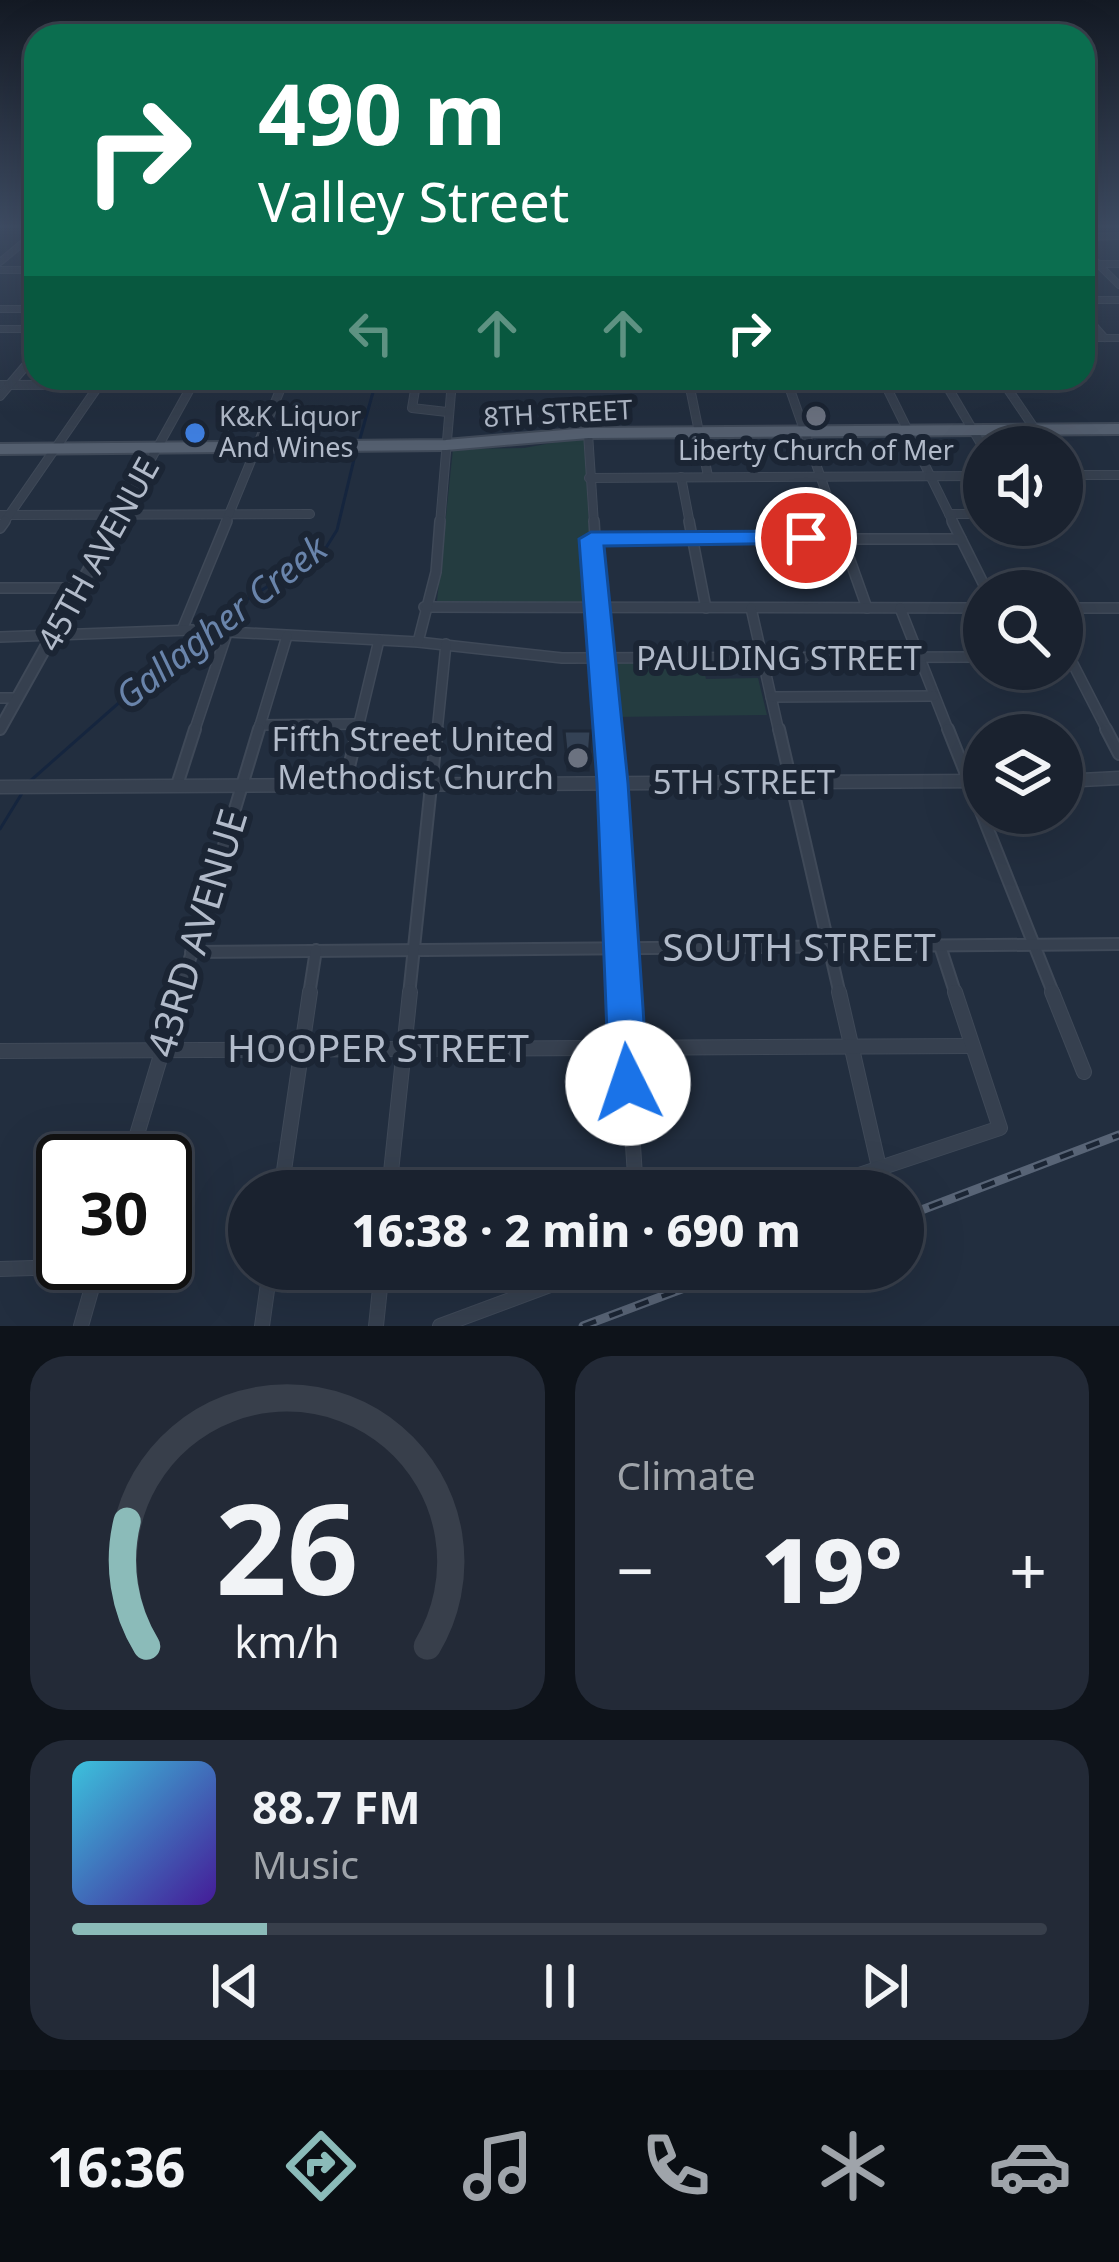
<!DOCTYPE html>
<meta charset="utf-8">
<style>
:root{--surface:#1a222f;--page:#232a37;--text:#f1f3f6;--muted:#9fa4aa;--line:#383f4b;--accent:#8bbbb9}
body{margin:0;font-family:"Noto Sans",sans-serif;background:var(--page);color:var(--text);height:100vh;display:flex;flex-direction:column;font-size:45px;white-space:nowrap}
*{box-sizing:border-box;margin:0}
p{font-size:39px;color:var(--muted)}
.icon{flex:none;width:66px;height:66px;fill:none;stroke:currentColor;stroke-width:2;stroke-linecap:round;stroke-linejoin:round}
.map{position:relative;height:1326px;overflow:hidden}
.sheet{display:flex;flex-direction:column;gap:30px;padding:30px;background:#0e131a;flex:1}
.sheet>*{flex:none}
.guide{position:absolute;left:24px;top:24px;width:1071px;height:366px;border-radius:36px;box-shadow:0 12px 48px #0002,0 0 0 3px var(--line);background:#0b6e4f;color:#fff;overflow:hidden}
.buttons{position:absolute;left:963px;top:426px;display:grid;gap:24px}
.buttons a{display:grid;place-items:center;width:120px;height:120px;border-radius:50%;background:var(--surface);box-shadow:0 12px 48px #0002,0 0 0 3px var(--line);font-size:60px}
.speed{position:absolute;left:36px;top:1134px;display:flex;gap:24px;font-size:60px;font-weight:700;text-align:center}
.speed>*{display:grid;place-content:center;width:156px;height:156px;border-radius:50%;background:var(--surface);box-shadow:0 12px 48px #0002,0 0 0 3px var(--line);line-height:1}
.speed .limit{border:6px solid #111;border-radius:18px;background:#fff;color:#111}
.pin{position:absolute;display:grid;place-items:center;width:102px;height:102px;color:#fff;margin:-51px;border:6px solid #fff;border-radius:50%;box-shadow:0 3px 12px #0007}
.me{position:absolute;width:132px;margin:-66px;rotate:356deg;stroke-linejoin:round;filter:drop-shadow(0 0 9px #0008)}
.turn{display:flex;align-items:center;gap:42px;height:252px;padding:0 36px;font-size:54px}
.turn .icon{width:156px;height:156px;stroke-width:2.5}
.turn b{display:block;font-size:84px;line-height:102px}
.lanes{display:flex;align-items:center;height:114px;padding:0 36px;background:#0003;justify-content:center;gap:60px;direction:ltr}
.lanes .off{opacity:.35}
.big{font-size:90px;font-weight:800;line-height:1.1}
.sheet .card{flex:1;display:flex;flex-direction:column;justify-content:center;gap:18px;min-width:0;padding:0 42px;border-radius:36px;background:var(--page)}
.sheet .dial{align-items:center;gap:0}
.dial svg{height:312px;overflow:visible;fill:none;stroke:var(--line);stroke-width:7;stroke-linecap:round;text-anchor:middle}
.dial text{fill:var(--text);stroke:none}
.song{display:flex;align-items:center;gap:36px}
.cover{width:144px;height:144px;border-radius:18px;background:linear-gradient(135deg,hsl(190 70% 55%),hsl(260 70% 35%))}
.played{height:12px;border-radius:6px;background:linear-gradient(90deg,var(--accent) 20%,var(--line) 20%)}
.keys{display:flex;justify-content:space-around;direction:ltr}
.heat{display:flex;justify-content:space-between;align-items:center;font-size:66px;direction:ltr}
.sheet .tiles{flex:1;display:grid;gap:30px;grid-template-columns:1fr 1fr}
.card:last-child{grid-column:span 2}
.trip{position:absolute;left:228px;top:1170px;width:696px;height:120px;border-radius:60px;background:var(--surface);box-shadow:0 12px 48px #0002,0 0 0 3px var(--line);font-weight:800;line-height:120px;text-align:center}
.dock{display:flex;height:192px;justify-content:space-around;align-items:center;background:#0a0e13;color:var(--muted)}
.dock .icon{width:84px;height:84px}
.dock .on{color:var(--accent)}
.dock b{font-size:54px;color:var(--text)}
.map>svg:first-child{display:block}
.green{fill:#243c40}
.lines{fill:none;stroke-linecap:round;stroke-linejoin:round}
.stream{stroke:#15253e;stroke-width:3}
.building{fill:#344255;stroke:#1d2736;stroke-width:3}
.minor-far4-casing{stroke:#3f4958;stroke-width:8}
.minor-far3-casing{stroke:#3f4958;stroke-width:10}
.minor-far2-casing{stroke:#3f4958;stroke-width:12}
.minor-far1-casing{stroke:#3f4958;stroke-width:14}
.minor-casing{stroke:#3f4958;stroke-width:16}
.tertiary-far2-casing{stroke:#3f4958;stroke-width:10}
.tertiary-far1-casing{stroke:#3f4958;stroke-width:14}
.tertiary-casing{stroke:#3f4958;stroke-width:15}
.primary-casing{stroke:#3f4958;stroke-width:14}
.minor-far4{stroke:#36404f;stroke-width:6}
.minor-far3{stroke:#36404f;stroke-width:8}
.minor-far2{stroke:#36404f;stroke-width:9}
.minor-far1{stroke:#36404f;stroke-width:10}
.minor{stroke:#36404f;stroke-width:14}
.tertiary-far2{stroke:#36404f;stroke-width:8}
.tertiary-far1{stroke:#36404f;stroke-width:10}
.tertiary{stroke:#36404f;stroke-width:12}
.primary{stroke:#545f6f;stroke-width:10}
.rail-casing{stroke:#586476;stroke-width:9}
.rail{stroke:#1b2534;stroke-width:4.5;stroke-dasharray:14;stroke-linecap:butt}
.route{fill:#1a73e8;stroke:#114b97;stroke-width:3}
.worship-dot{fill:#6b7280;stroke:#1b2534;stroke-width:4.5}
.shop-dot{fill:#3f7fe0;stroke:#1b2534;stroke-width:4.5}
.labels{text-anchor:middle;stroke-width:12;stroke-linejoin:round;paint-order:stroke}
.far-street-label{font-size:27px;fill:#b2bbca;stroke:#1b2534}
.far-poi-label{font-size:27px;fill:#b2bbca;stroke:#1b2534;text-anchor:start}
.street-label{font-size:33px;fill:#b2bbca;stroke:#1b2534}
.poi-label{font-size:33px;fill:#b2bbca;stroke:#1b2534;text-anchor:end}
.water-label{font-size:36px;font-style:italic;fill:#6984ab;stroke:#1b2534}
.near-street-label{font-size:39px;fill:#b2bbca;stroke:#1b2534}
</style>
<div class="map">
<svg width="1119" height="1326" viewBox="0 0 1119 1326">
<rect width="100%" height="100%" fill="#222e3f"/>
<g class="green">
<polygon points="584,437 594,604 437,601 453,449 524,448"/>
<polygon points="702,662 706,679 758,678 767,715 614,717 609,663"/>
</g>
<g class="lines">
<g class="stream">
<polyline points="359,442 377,378"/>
<polyline points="203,627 324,551 337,530 356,451"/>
<polyline points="29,782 197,634"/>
<polyline points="0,829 24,790"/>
</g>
</g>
<polygon class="building" points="564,731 591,731 588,770 568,770"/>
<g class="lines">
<defs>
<g id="minor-far4">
<polyline points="1083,237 1119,236"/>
<polyline points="1083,249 1119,285"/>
<polyline points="0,262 36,232"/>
<polyline points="1083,264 1119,264"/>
<polyline points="0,270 36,270"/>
<polyline points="1083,300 1119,300"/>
<polyline points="0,309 36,309"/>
<polyline points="1083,313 1105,338"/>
<polyline points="0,329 36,329"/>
<polyline points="1083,338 1119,338"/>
<polyline points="31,359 36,353"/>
</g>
<g id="minor-far3">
<polyline points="417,378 412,408 447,412"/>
<polyline points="786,378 837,524"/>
<polyline points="882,378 954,524"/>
<polyline points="944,381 984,449"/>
<polyline points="1003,382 1047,447"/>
<polyline points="451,383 1004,384"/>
<polyline points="0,385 282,384"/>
<polyline points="0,396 34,356"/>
<polyline points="699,432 708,476"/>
<polyline points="588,433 594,524"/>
<polyline points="1062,475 1119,475"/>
<polyline points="681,477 690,524"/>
<polyline points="589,478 984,476"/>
<polyline points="949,514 984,514"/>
<polyline points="0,515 310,514"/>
<polyline points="3,524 104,378"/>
<polyline points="225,524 285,378"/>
<polyline points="440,524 452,381"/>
</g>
<g id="minor-far2">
<polyline points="594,521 607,732"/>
<polyline points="689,521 706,608"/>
<polyline points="836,521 867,608"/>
<polyline points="952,521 987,591"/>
<polyline points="0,528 5,521"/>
<polyline points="591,539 961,539"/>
<polyline points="0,588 79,588"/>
<polyline points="424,607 984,608"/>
<polyline points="751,608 779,732"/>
<polyline points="900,608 949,732"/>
<polyline points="1062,608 1119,608"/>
<polyline points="182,630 227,521"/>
<polyline points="0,637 191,630 418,642 562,658 984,657"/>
<polyline points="418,642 436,572 440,521"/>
<polyline points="1062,658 1073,664 1108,732"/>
<polyline points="771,697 934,696"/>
<polyline points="0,698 17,698"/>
<polyline points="260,725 358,724"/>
<polyline points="194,732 227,633"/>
<polyline points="258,732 287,636"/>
<polyline points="357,732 379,640"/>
<polyline points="437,732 446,644"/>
</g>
<g id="minor-far1">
<polyline points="607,729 624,995"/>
<polyline points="779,729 840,995"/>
<polyline points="948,729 1054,995"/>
<polyline points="1106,729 1119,754"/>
<polyline points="345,784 358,729"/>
<polyline points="177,785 195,729"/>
<polyline points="940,946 956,995"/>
<polyline points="191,952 1119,944"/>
<polyline points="179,995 259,729"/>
<polyline points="309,995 316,950"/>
<polyline points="409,995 437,729"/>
</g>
<g id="minor">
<polyline points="623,992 636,1191"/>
<polyline points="839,992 879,1167"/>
<polyline points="1052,992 1084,1072"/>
<polyline points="0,1051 972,1046"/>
<polyline points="129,1161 180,992"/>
<polyline points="281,1191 310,992"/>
<polyline points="389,1191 410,992"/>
<polyline points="811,1191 1000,1128 955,992"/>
<polyline points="0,1269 98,1266"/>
<polyline points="81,1326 99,1263"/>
<polyline points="262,1326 270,1269"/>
<polyline points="376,1326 382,1269"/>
<polyline points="440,1326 593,1269"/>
</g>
<g id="tertiary-far2">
<polyline points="688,378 699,432"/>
<polyline points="115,524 196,378"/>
</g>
<polyline id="tertiary-far1" points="0,729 116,521"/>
<g id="tertiary">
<polyline points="1062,781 1119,778"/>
<polyline points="0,787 984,781"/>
</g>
<polyline id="primary" points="0,449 446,445 588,433 1119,429"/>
</defs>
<use href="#minor-far4" class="minor-far4-casing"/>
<use href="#minor-far3" class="minor-far3-casing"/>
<use href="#minor-far2" class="minor-far2-casing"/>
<use href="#minor-far1" class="minor-far1-casing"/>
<use href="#minor" class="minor-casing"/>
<use href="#tertiary-far2" class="tertiary-far2-casing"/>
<use href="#tertiary-far1" class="tertiary-far1-casing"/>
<use href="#tertiary" class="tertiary-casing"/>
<use href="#primary" class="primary-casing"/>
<use href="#minor-far4" class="minor-far4"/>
<use href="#minor-far3" class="minor-far3"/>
<use href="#minor-far2" class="minor-far2"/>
<use href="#minor-far1" class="minor-far1"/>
<use href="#minor" class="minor"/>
<use href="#tertiary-far2" class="tertiary-far2"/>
<use href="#tertiary-far1" class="tertiary-far1"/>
<use href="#tertiary" class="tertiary"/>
<use href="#primary" class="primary"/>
<defs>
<g id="rail">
<polyline points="903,1217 1119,1135"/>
<polyline points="720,1286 764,1269"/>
<polyline points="583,1326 735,1269"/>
</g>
</defs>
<use href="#rail" class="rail-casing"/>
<use href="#rail" class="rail"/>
</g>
<linearGradient id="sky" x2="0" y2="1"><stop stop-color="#131923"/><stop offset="0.55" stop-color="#3e4c63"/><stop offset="1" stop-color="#3e4c63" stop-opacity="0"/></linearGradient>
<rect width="1119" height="412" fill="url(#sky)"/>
<polygon class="route" points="806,531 814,533 814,543 604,546 628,783 648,1083 642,1097 628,1102 615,1097 609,1083 597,783 579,539 591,532"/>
<g class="worship-dot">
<circle cx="816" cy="416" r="12"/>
<circle cx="578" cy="758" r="12"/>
</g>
<circle class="shop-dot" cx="195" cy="433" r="12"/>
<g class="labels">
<g class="far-street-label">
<text transform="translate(558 414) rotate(-3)" y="9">8TH STREET</text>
</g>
<g class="far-poi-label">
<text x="219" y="426">K&amp;K Liquor<tspan x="219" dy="31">And Wines</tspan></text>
<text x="816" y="460" text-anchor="middle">Liberty Church of Mer</text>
</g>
<g class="street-label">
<text transform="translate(98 554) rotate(-61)" y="12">45TH AVENUE</text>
<text x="779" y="670">PAULDING STREET</text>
<text x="744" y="794">5TH STREET</text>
</g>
<g class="poi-label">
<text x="554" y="751">Fifth Street United<tspan x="554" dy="38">Methodist Church</tspan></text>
</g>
<g class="water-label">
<text transform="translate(221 622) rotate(-38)" y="13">Gallagher Creek</text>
</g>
<g class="near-street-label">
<text transform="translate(197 933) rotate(-73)" y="14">43RD AVENUE</text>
<text x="799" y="961">SOUTH STREET</text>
<text x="378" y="1062">HOOPER STREET</text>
</g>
</g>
</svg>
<div class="buttons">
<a><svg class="icon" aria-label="sound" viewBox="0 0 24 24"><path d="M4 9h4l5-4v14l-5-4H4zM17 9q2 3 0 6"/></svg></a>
<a><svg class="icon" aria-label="search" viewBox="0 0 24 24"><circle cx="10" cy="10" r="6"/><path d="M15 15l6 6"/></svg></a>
<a><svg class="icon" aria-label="layers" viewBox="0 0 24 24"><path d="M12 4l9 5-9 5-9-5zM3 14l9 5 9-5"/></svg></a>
</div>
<div class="speed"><div class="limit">30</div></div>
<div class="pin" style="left:806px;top:538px;background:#d93025"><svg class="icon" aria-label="arrive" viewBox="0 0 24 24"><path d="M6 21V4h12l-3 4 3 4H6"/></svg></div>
<svg class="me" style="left:628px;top:1083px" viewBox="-20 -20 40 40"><circle r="19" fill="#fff"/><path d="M0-13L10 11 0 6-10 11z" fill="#1a73e8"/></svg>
<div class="trip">16:38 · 2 min · 690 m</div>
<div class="guide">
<div class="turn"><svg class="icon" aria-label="right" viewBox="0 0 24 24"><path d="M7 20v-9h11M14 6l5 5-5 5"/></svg><div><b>490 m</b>Valley Street</div></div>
<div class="lanes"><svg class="icon off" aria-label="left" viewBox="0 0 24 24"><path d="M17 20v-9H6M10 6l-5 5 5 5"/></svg><svg class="icon off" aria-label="ahead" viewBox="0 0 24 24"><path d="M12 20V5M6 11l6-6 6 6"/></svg><svg class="icon off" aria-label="ahead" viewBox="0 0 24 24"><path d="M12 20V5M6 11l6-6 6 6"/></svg><svg class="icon" aria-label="right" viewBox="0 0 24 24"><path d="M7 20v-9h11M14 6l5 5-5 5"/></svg></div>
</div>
</div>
<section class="sheet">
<div class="tiles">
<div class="card dial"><svg viewBox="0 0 100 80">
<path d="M14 69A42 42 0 1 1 86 69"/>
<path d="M14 69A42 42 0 0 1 9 37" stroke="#8bbbb9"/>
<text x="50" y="56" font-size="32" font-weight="700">26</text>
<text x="50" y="72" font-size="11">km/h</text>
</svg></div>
<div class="card"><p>Climate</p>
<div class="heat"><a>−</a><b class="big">19°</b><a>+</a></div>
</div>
<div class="card">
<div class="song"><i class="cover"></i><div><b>88.7 FM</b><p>Music</p></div></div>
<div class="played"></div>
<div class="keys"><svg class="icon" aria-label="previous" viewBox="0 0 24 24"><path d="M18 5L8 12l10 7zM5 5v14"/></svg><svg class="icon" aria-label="pause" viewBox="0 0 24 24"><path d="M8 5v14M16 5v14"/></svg><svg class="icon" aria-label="next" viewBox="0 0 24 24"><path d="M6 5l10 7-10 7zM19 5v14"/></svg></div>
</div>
</div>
</section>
<nav class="dock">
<b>16:36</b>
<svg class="icon on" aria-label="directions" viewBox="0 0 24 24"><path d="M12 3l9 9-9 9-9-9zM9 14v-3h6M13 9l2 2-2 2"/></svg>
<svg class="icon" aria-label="music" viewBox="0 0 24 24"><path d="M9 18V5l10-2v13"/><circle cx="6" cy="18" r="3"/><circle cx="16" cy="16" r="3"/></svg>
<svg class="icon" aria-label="phone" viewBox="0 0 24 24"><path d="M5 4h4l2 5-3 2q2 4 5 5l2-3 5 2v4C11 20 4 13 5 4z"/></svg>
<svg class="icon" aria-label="climate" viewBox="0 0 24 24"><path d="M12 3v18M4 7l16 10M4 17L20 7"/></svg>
<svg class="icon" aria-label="car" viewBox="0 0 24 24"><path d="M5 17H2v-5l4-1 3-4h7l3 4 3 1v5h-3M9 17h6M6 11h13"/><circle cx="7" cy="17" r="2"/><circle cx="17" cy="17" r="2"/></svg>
</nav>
